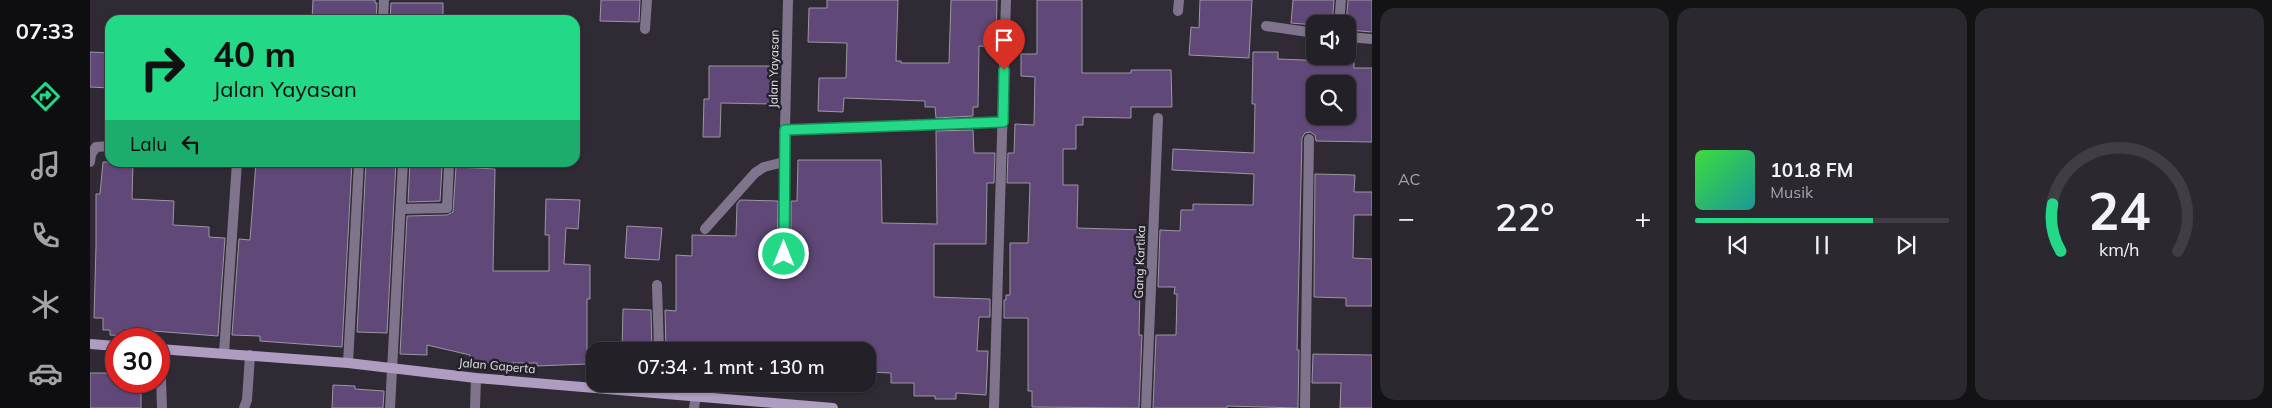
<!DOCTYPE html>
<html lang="id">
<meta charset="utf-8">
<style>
:root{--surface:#232027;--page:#2b282f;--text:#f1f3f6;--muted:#a3a3a7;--line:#403e44;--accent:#23d887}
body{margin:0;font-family:Mulish,sans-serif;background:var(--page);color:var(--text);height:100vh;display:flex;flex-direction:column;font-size:19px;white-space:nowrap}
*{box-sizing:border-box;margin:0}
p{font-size:16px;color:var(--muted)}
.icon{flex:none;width:28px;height:28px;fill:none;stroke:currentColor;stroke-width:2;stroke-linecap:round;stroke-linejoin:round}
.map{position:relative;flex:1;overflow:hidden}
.panel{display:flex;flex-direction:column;gap:8px;padding:8px;background:#131215;width:900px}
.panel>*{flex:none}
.banner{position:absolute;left:15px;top:15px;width:475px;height:152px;border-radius:15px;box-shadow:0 1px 4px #0004,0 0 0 1px var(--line);background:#23d887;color:#111;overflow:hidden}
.fabs{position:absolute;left:1216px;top:15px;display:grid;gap:10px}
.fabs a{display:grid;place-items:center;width:50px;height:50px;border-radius:10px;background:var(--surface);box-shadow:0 1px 4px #0004,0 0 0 1px var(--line);font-size:25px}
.speed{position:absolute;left:15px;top:328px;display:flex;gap:10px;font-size:25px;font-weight:700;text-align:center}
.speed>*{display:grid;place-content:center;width:65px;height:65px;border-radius:50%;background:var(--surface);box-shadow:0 1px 4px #0004,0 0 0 1px var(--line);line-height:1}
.speed .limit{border:8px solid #d22;background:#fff;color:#111}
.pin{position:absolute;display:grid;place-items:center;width:42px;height:42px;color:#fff;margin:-51px -21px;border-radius:50% 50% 50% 0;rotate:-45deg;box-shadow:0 0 5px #0007}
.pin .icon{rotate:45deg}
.me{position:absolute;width:55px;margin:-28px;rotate:0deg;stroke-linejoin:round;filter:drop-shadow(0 0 4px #0008)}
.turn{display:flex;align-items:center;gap:18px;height:105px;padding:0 25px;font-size:22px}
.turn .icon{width:65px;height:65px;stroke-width:2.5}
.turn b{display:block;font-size:35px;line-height:42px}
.then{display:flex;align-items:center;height:48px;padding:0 25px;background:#0003;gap:10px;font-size:19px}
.big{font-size:38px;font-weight:600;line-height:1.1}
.panel .tile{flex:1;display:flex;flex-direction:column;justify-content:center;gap:8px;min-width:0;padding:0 18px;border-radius:15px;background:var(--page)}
.panel .dial{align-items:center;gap:0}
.dial svg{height:130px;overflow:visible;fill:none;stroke:var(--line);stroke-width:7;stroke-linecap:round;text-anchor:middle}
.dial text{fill:var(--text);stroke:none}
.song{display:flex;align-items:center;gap:15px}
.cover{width:60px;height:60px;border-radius:8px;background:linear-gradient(135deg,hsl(120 70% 55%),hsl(180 70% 35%))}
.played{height:5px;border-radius:2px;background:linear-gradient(90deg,var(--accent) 70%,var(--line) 70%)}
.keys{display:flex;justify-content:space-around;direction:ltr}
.heat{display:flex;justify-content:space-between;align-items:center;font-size:28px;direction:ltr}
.panel .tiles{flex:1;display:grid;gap:8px;grid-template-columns:repeat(3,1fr)}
.trip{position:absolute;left:496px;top:342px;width:290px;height:50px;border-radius:15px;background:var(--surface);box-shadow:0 1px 4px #0004,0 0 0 1px var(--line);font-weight:600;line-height:50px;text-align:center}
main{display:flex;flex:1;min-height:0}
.tabs{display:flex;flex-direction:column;width:90px;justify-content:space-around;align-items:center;background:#0e0d10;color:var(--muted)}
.tabs .icon{width:35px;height:35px}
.tabs .selected{color:var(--accent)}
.tabs b{font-size:22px;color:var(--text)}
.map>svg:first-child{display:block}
.building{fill:#604878;stroke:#9c96a3;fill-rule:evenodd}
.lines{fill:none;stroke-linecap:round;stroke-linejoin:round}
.lane{stroke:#7f748b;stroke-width:10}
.street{stroke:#7f748b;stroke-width:10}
.secondary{stroke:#ae9cc1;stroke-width:10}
.route-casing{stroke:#178c58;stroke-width:12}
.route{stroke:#23d887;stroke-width:9}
.labels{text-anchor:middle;stroke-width:5;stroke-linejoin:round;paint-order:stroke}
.street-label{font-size:12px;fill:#e4e0e7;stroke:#25212a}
</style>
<main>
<nav class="tabs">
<b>07:33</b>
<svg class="icon selected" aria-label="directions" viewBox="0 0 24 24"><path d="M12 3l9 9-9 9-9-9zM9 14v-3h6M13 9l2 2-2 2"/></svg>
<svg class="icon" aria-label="music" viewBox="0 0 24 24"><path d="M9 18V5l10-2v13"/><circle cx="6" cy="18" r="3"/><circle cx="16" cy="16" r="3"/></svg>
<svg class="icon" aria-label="phone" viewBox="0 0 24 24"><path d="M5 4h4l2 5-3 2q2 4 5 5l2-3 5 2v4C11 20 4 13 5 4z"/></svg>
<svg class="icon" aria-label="climate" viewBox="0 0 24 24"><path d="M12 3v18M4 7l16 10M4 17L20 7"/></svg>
<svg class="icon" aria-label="car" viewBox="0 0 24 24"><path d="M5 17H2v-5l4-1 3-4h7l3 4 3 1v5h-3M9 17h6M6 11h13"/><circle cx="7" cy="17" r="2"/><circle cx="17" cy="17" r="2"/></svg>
</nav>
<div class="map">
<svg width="1282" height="408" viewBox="0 0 1282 408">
<rect width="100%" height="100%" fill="#2f2a34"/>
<g class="building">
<polygon points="223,0 285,0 285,3 287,3 286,20 222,20"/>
<polygon points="511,0 550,0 549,22 510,21"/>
<polygon points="737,0 808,0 806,61 811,61 811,63 859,63 861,0 907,0 906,47 889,46 888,107 883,107 883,116 846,118 845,107 835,107 835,101 754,98 753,112 728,111 729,78 756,78 757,43 718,42 719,8 737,8"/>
<polygon points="947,0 992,0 992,73 1041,73 1041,70 1081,70 1082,107 1041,107 1041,118 993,117 993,125 986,125 986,149 973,149 973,185 988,185 987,228 1056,230 1054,286 1050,286 1049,335 1052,335 1049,408 942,407 942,391 938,391 938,318 914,318 914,300 916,300 916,295 920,295 920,243 938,243 940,183 917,183 918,153 924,153 925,124 944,125 945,77 931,76 931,54 947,54"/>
<polygon points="1110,0 1162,0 1159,58 1099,55 1101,27 1109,28"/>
<polygon points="1203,0 1244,0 1242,24 1225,25 1201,23"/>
<polygon points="1258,0 1282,0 1282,32 1258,30 1256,24"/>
<polygon points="301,3 353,3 353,20 300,20"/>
<polygon points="0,52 20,53 20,88 0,87"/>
<path d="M 1163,52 L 1188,52 L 1188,59 L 1264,62 L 1264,68 L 1282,68 L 1282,142 L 1226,141 L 1225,135 L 1220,132 L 1215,133 L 1212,138 L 1207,350 L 1209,350 L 1208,408 L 1137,406 L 1137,408 L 1063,408 L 1066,335 L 1086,335 L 1087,294 L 1084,294 L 1085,287 L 1068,287 L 1070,230 L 1090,231 L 1091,210 L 1103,210 L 1103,204 L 1163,205 L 1164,174 L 1082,170 L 1083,149 L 1164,153 L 1165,104 L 1162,104 ZM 1225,84 L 1258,84 L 1258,124 L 1225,123 Z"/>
<polygon points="619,66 681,66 681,104 631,103 630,137 613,137 614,99 619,99"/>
<polygon points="883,130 884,153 905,153 904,183 897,183 896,244 844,244 844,297 900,299 900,317 889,317 887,351 898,351 896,395 866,393 866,399 845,399 845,396 824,396 824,383 801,383 801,373 778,372 778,351 576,351 575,310 586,311 586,255 602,256 602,235 646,236 647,204 650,200 688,201 687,254 690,260 697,260 701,254 701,201 707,201 708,160 791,160 792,223 847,224 846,131"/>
<polygon points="13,162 43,162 42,199 84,201 83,225 119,227 119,237 135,238 128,336 37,329 37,336 20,335 20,330 13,330 13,318 4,318 6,246 6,194 10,194"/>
<polygon points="166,162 262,162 252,347 170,341 170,336 142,335 149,239 160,240"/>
<polygon points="276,162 306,162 297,333 267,332"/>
<polygon points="320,162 349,162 349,167 352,167 350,201 318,202"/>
<polygon points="366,167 405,169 403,271 459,271 459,235 455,235 456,199 490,200 488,229 476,228 474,264 500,265 500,299 497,299 497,364 447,366 447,363 379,363 380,355 337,345 337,355 310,354 317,216 357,215 363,212"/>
<polygon points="1225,174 1265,175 1264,192 1282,192 1282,215 1264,215 1263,258 1282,259 1282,306 1256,306 1256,298 1224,297"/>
<polygon points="537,226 572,228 569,260 535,258"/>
<polygon points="533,309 561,310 562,351 532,351"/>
<polygon points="1223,354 1282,355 1282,408 1250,408 1251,383 1222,383"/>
<polygon points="0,373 26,373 26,381 51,381 51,408 0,408"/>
<polygon points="243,385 265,386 265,389 294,391 293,408 242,408"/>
</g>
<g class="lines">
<g class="lane">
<polyline points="615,229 665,173 674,167 694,162"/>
<polyline points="567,285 569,351"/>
<polyline points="70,349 72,408"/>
<polyline points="568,392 568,384"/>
<polyline points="154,408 157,400 160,355"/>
<polyline points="604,408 606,395"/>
</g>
<g class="street">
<polyline points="698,0 695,130 913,122"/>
<polyline points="1088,11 1089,0"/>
<polyline points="293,20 294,0"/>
<polyline points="1249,24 1251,0"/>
<polyline points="1176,26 1225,33"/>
<polyline points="555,29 557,0"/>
<polyline points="1258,37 1282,39"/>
<polyline points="0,162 1,154 6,147 20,146"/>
<polyline points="311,209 357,208 359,164"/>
<polyline points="694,254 695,130"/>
<polyline points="134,353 147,162"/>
<polyline points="258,363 269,162"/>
<polyline points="300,408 313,162"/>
<polyline points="385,408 386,378"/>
<polyline points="904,408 916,0"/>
<polyline points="1056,408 1068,118"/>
<polyline points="1215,408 1219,139"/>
</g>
<g class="secondary">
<polyline points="0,344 26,346"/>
<polyline points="69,349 258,363 386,378 743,408"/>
</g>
</g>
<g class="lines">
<defs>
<polyline id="route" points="694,254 695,130 913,122 914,70"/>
</defs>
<use href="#route" class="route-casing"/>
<use href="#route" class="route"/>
</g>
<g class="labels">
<g class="street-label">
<text transform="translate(684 69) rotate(-89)" y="4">Jalan Yayasan</text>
<text transform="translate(1050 262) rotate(-88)" y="4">Gang Kartika</text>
<text transform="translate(407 366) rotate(5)" y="4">Jalan Gaperta</text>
</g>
</g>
</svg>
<div class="fabs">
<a><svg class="icon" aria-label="sound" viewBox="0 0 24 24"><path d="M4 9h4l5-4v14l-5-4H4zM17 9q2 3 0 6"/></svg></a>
<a><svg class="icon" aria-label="search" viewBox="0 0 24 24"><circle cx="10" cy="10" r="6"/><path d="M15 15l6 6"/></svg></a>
</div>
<div class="speed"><div class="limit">30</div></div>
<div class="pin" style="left:914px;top:70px;background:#d93025"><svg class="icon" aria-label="arrive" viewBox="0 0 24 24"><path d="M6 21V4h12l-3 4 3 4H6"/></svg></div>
<svg class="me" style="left:694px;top:254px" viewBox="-20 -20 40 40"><circle r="17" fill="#23d887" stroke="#fff" stroke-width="3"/><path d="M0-11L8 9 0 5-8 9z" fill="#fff"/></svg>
<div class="trip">07:34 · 1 mnt · 130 m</div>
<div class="banner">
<div class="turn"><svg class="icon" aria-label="right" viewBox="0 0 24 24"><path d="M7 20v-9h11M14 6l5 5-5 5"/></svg><div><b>40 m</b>Jalan Yayasan</div></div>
<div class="then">Lalu<svg class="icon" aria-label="left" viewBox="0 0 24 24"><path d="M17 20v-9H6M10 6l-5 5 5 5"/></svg></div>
</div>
</div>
<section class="panel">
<div class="tiles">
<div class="tile"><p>AC</p>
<div class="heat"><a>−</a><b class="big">22°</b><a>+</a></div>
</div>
<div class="tile">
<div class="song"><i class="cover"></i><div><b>101.8 FM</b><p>Musik</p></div></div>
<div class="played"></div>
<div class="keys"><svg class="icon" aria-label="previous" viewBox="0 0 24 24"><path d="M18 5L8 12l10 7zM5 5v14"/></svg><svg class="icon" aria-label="pause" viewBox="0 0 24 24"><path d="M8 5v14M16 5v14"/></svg><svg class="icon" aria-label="next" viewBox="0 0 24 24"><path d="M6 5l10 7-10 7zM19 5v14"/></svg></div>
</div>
<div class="tile dial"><svg viewBox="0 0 100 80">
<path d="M14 69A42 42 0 1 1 86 69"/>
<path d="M14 69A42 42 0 0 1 9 40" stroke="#23d887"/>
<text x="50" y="56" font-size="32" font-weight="700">24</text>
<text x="50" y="72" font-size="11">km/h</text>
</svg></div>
</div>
</section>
</main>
